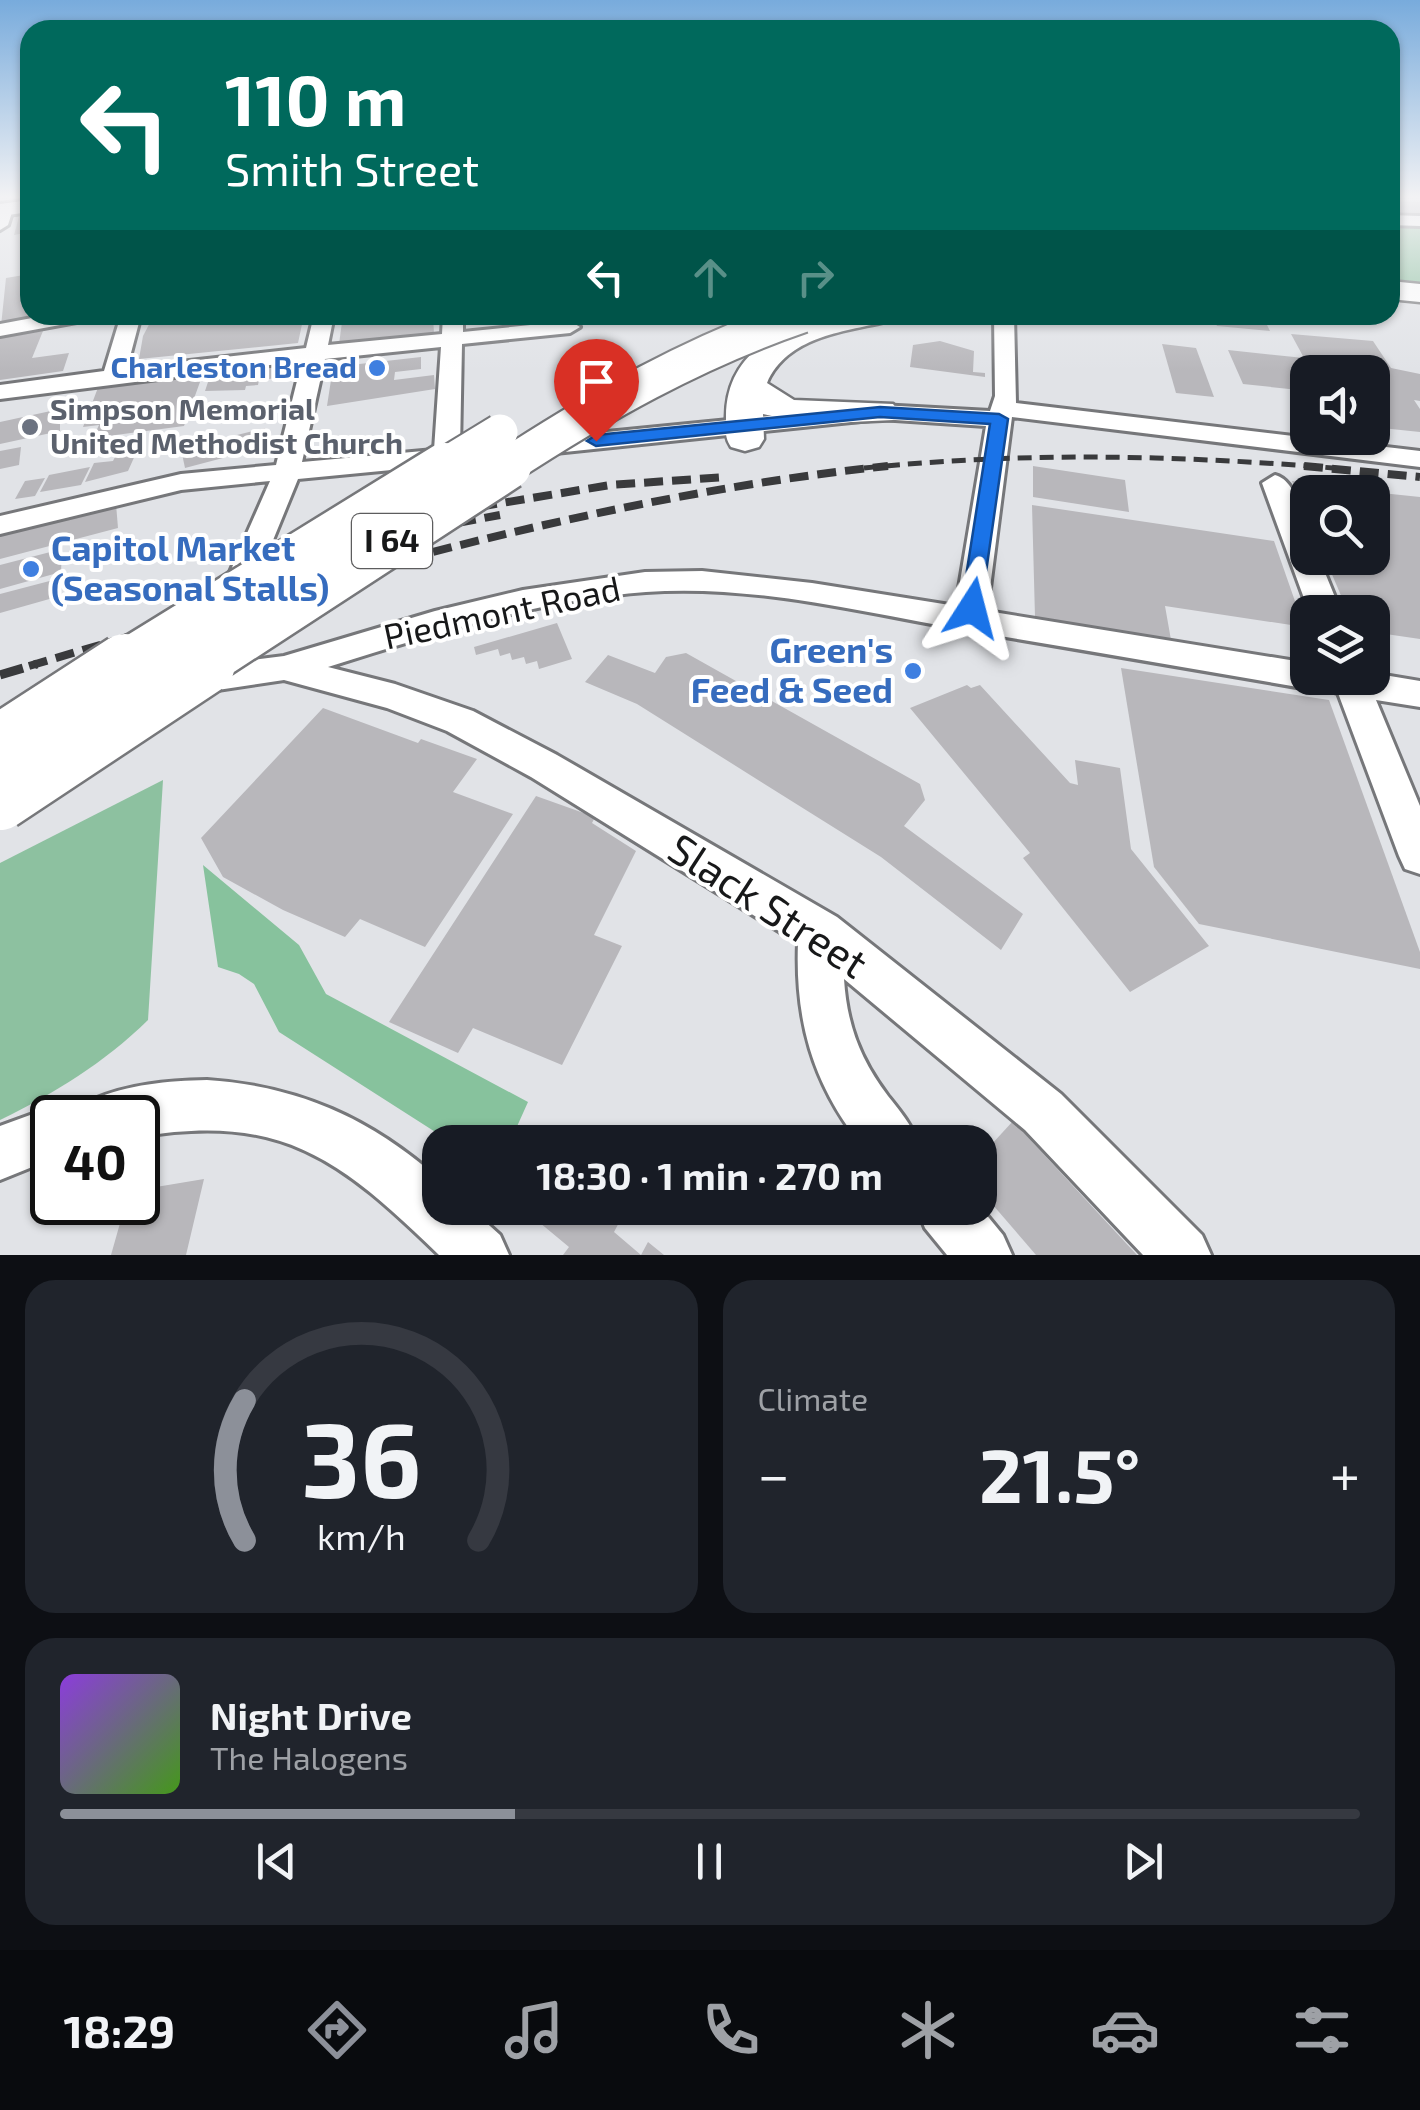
<!DOCTYPE html>
<meta charset="utf-8">
<style>
:root{--surface:#171b24;--page:#20242c;--text:#f1f3f6;--muted:#9ea1a6;--line:#363941;--accent:#8c9099}
body{margin:0;font-family:"Exo 2",sans-serif;background:var(--page);color:var(--text);height:100vh;display:flex;flex-direction:column;font-size:38px;white-space:nowrap}
*{box-sizing:border-box;margin:0}
p{font-size:32px;color:var(--muted)}
.icon{flex:none;width:55px;height:55px;fill:none;stroke:currentColor;stroke-width:2;stroke-linecap:round;stroke-linejoin:round}
.map{position:relative;height:1255px;overflow:hidden}
.side{display:flex;flex-direction:column;gap:25px;padding:25px;background:#0d0f14;flex:1}
.side>*{flex:none}
.hud{position:absolute;left:20px;top:20px;width:1380px;height:305px;border-radius:30px;box-shadow:0 2px 8px #0004;background:#00695c;color:#fff;overflow:hidden}
.tools{position:absolute;left:1290px;top:355px;display:grid;gap:20px}
.tools a{display:grid;place-items:center;width:100px;height:100px;border-radius:20px;background:var(--surface);box-shadow:0 2px 8px #0004;font-size:50px}
.speed{position:absolute;left:30px;top:1095px;display:flex;gap:20px;font-size:50px;font-weight:700;text-align:center}
.speed>*{display:grid;place-content:center;width:130px;height:130px;border-radius:50%;background:var(--surface);box-shadow:0 2px 8px #0004;line-height:1}
.speed .limit{border:5px solid #111;border-radius:15px;background:#fff;color:#111}
.pin{position:absolute;display:grid;place-items:center;width:85px;height:85px;color:#fff;margin:-102px -42px;border-radius:50% 50% 50% 0;rotate:-45deg;box-shadow:0 0 10px #0007}
.pin .icon{rotate:45deg}
.me{position:absolute;width:110px;margin:-55px;rotate:9deg;stroke-linejoin:round;filter:drop-shadow(0 0 8px #0008)}
.turn{display:flex;align-items:center;gap:35px;height:210px;padding:0 40px;font-size:45px}
.turn .icon{width:130px;height:130px;stroke-width:2.5}
.turn b{display:block;font-size:70px;line-height:85px}
.lanes{display:flex;align-items:center;height:95px;padding:0 40px;background:#0003;justify-content:center;gap:50px;direction:ltr}
.lanes .off{opacity:.35}
.big{font-size:75px;font-weight:700;line-height:1.1}
.side .tile{flex:1;display:flex;flex-direction:column;justify-content:center;gap:15px;min-width:0;padding:0 35px;border-radius:30px;background:var(--page)}
.side .dial{align-items:center;gap:0}
.dial svg{height:260px;overflow:visible;fill:none;stroke:var(--line);stroke-width:7;stroke-linecap:round;text-anchor:middle}
.dial text{fill:var(--text);stroke:none}
.song{display:flex;align-items:center;gap:30px}
.cover{width:120px;height:120px;border-radius:15px;background:linear-gradient(135deg,hsl(270 70% 55%),hsl(100 70% 35%))}
.played{height:10px;border-radius:5px;background:linear-gradient(90deg,var(--accent) 35%,var(--line) 35%)}
.keys{display:flex;justify-content:space-around;direction:ltr}
.heat{display:flex;justify-content:space-between;align-items:center;font-size:55px;direction:ltr}
.side .tiles{flex:1;display:grid;gap:25px;grid-template-columns:1fr 1fr}
.tile:last-child{grid-column:span 2}
.trip{position:absolute;left:422px;top:1125px;width:575px;height:100px;border-radius:30px;background:var(--surface);box-shadow:0 2px 8px #0004;font-weight:700;line-height:100px;text-align:center}
.tabs{display:flex;height:160px;justify-content:space-around;align-items:center;background:#090b0e;color:var(--muted)}
.tabs .icon{width:70px;height:70px}
.tabs .current{color:var(--accent)}
.tabs b{font-size:45px;color:var(--text)}
.map>svg:first-child{display:block}
.green{fill:#8dc1a0}
.forest{fill:#87c29d}
.building{fill:#b8b7bb}
.lines{fill:none;stroke-linecap:round;stroke-linejoin:round}
.minor-casing{stroke:#76777a;stroke-width:6}
.major-casing{stroke:#76777a;stroke-width:6}
.highway-casing{stroke:#76777a;stroke-width:5}
.minor{fill:#fff;fill-rule:evenodd}
.major{fill:#fff;fill-rule:evenodd}
.highway{fill:#fff;fill-rule:evenodd}
.rail-far2{stroke:#393a3c;stroke-width:5;stroke-dasharray:14 8;stroke-linecap:butt}
.rail-far1{stroke:#393a3c;stroke-width:8;stroke-dasharray:19 9;stroke-linecap:butt}
.rail{stroke:#393a3c;stroke-width:9;stroke-dasharray:24 12;stroke-linecap:butt}
.highway-bridge-far2-casing{stroke:#76777a;stroke-width:39;stroke-linecap:butt}
.highway-bridge-far1-casing{stroke:#76777a;stroke-width:51;stroke-linecap:butt}
.highway-bridge-casing{stroke:#76777a;stroke-width:65;stroke-linecap:butt}
.highway-bridge-far2{stroke:#fff;stroke-width:35}
.highway-bridge-far1{stroke:#fff;stroke-width:46}
.highway-bridge{stroke:#fff;stroke-width:60}
.route{fill:#1a73e8;stroke:#114b97;stroke-width:2.5}
.shop-dot{fill:#3f7fe0;stroke:#fff;stroke-width:4}
.worship-dot{fill:#6b7280;stroke:#fff;stroke-width:4}
.labels{text-anchor:middle;stroke-width:8;stroke-linejoin:round;paint-order:stroke}
.far-shop-label{font-size:30px;font-weight:bold;fill:#366cbe;stroke:#fff;text-anchor:end}
.far-worship-label{font-size:30px;font-weight:bold;fill:#5b616d;stroke:#fff;text-anchor:start}
.shield{fill:#fff;stroke:#5d5d5e;stroke-width:2.5}
.shield-label{font-size:32px;font-weight:bold;fill:#171819}
.shop-label{font-size:35px;font-weight:bold;fill:#366cbe;stroke:#fff;text-anchor:start}
.street-label{font-size:35px;fill:#171819;stroke:#fff}
.near-street-label{font-size:42px;fill:#171819;stroke:#fff}
</style>
<div class="map">
<svg width="1420" height="1255" viewBox="0 0 1420 1255">
<rect width="100%" height="100%" fill="#e1e3e7"/>
<g class="green">
<polygon points="1390,224 1420,226 1420,287 1390,285"/>
<path d="M 163,780 L 148,1020 C 104,1063 55,1093 0,1120 L 0,863 Z"/>
</g>
<polygon class="forest" points="203,865 299,945 326,994 528,1102 510,1142 451,1142 279,1032 254,984 239,974 218,967"/>
<g class="building">
<polygon points="1390,201 1420,202 1420,213 1390,212"/>
<polygon points="30,212 30,232 14,235 20,213"/>
<polygon points="30,274 30,315 48,315 1,326 6,278"/>
<polygon points="154,315 304,315 298,343 139,359 143,336"/>
<polygon points="343,315 433,315 434,334 339,344"/>
<polygon points="1214,320 1267,325 1270,331 1217,326"/>
<polygon points="43,331 32,358 69,353 63,371 0,380 0,337"/>
<polygon points="1291,334 1373,341 1391,368 1420,374 1420,401 1414,400 1420,409 1420,432 1372,427 1372,372 1308,372 1308,391 1243,384 1228,350 1304,358"/>
<polygon points="940,341 974,351 973,372 985,373 985,377 910,367 913,345"/>
<polygon points="1162,344 1196,348 1214,397 1176,393"/>
<polygon points="421,357 421,369 395,372 394,380 434,375 435,389 327,406 333,367"/>
<polygon points="298,361 295,376 259,380 258,385 246,386 245,390 205,391 212,370"/>
<polygon points="204,371 184,426 93,438 99,425 83,427 99,385"/>
<polygon points="60,409 60,431 0,444 0,422"/>
<polygon points="265,428 272,445 185,468 181,449"/>
<polygon points="141,442 128,471 85,482 94,463 113,461 121,445"/>
<polygon points="21,447 19,465 0,469 0,451"/>
<polygon points="1033,466 1125,480 1129,512 1033,497"/>
<polygon points="90,467 81,485 40,492 49,475"/>
<polygon points="45,478 35,496 15,499 25,481"/>
<polygon points="1292,481 1363,490 1362,492 1308,492 1308,518"/>
<polygon points="1372,492 1420,497 1420,639 1372,632 1372,612 1348,612 1325,558 1372,558"/>
<polygon points="116,504 118,528 0,559 0,534"/>
<polygon points="1032,505 1274,541 1304,627 1165,606 1171,640 1035,617"/>
<polygon points="62,549 61,572 0,589 0,565"/>
<polygon points="61,578 60,596 0,613 0,594"/>
<polygon points="557,623 572,659 539,669 537,661 526,664 524,657 512,660 510,653 500,656 498,649 476,655 474,647"/>
<polygon points="686,653 920,784 925,800 904,826 1023,914 1001,950 881,857 637,704 585,682 608,655 655,673 666,657"/>
<polygon points="1121,668 1329,700 1420,952 1420,969 1199,924 1154,867"/>
<polygon points="967,685 971,688 980,685 1070,783 1078,785 1075,760 1120,768 1131,849 1209,946 1130,992 1023,858 1030,853 910,708"/>
<polygon points="323,708 418,743 421,739 477,759 453,792 513,814 425,947 360,919 345,937 283,910 223,877 201,838"/>
<polygon points="536,796 595,817 592,823 636,851 594,935 622,946 562,1065 473,1028 458,1053 389,1022"/>
<polygon points="1013,1121 1137,1255 1036,1255 980,1190 980,1157"/>
<polygon points="204,1179 186,1255 111,1255 126,1202 138,1202 138,1190"/>
<polygon points="522,1208 614,1208 623,1215 614,1232 641,1255 648,1242 664,1255 563,1255 569,1247"/>
</g>
<g class="lines">
<defs>
<g id="minor">
<polygon points="5,204 13,209 8,225 0,230 0,205"/>
<polygon points="1390,215 1420,216 1420,226 1390,225"/>
<polygon points="48,315 92,315 82,321 0,336 0,324"/>
<path d="M 121,315 L 141,315 L 127,368 L 306,348 L 314,315 L 334,315 L 328,345 L 442,334 L 443,315 L 463,315 L 463,332 L 570,321 L 580,327 L 570,333 L 462,344 L 460,450 L 465,456 L 455,481 L 437,481 L 433,466 L 298,479 L 260,572 L 256,579 L 234,579 L 230,572 L 270,481 L 181,490 L 0,534 L 0,516 L 181,474 L 276,465 L 302,361 L 0,399 L 0,385 L 104,371 ZM 441,347 L 434,450 L 302,462 L 325,359 Z"/>
<path d="M 994,315 L 1014,315 L 1016,403 L 1420,451 L 1420,467 L 1012,417 L 987,611 L 1308,663 L 1308,678 L 1372,678 L 1372,673 L 1420,681 L 1420,707 L 1376,700 L 1420,806 L 1420,874 L 1405,869 L 1399,856 L 1338,693 L 1324,689 L 1321,684 L 1308,689 C 1196,669 1083,650 970,631 C 865,613 754,584 646,592 C 537,600 431,635 328,667 L 395,684 L 473,711 L 557,755 L 837,917 L 1061,1094 L 1202,1235 L 1211,1255 L 1143,1255 L 1025,1130 L 844,979 C 847,1025 860,1059 888,1096 C 900,1111 911,1124 918,1142 L 859,1142 C 812,1082 795,1019 798,943 L 531,777 L 447,731 L 387,708 L 284,680 L 191,694 L 179,690 L 174,681 L 179,672 L 191,668 L 284,656 L 435,611 L 523,590 L 645,572 L 702,571 L 812,583 L 956,606 L 986,426 L 880,419 L 536,455 L 523,447 L 536,439 L 880,405 L 990,411 L 995,396 Z"/>
<path d="M 1275,475 C 1300,481 1308,535 1308,558 L 1319,558 L 1341,612 L 1309,612 L 1262,483 Z"/>
<path d="M 207,1080 C 299,1086 372,1119 440,1180 L 440,1208 L 470,1208 L 500,1235 L 509,1255 L 439,1255 C 341,1160 282,1112 138,1137 L 138,1118 L 84,1118 L 92,1100 C 129,1084 167,1081 207,1080 Z"/>
<polygon points="52,1107 72,1118 52,1118 52,1159 0,1180 0,1126"/>
<polygon points="980,1207 1003,1235 1012,1255 947,1255 925,1228 917,1208"/>
</g>
<polygon id="major" points="30,200 30,212 0,216 0,204"/>
<g id="highway">
<polygon points="1390,281 1420,284 1420,302 1390,299"/>
<path d="M 833,315 L 890,315 L 885,322 C 842,332 787,337 767,383 L 794,400 L 893,404 L 899,412 L 893,420 L 808,424 L 763,414 L 764,439 L 759,447 L 745,451 L 731,447 C 724,437 726,429 726,417 C 726,353 779,328 833,315 Z"/>
</g>
</defs>
<use href="#minor" class="minor-casing"/>
<use href="#major" class="major-casing"/>
<use href="#highway" class="highway-casing"/>
<use href="#minor" class="minor"/>
<use href="#major" class="major"/>
<use href="#highway" class="highway"/>
<path class="rail-far2" d="M 864,468 C 1021,452 1177,455 1333,468"/>
<g class="rail-far1">
<polyline points="1304,466 1420,477"/>
<polyline points="478,507 610,485 726,477"/>
<polyline points="457,523 500,515"/>
<path d="M 29,666 C 306,584 600,496 888,466"/>
</g>
<polyline class="rail" points="0,675 37,664"/>
<defs>
<g id="highway-bridge-far2">
<polyline points="441,468 500,432"/>
<path d="M 504,468 C 599,406 694,352 802,315"/>
</g>
<g id="highway-bridge-far1">
<polyline points="121,666 445,466"/>
<polyline points="201,666 508,466"/>
</g>
<g id="highway-bridge">
<polyline points="0,745 125,664"/>
<polyline points="0,800 205,664"/>
</g>
</defs>
<use href="#highway-bridge-far2" class="highway-bridge-far2-casing"/>
<use href="#highway-bridge-far1" class="highway-bridge-far1-casing"/>
<use href="#highway-bridge" class="highway-bridge-casing"/>
<use href="#highway-bridge-far2" class="highway-bridge-far2"/>
<use href="#highway-bridge-far1" class="highway-bridge-far1"/>
<use href="#highway-bridge" class="highway-bridge"/>
</g>
<linearGradient id="sky" x2="0" y2="1"><stop stop-color="#78abdc"/><stop offset="0.53" stop-color="#f2f2f4"/><stop offset="1" stop-color="#f2f2f4" stop-opacity="0"/></linearGradient>
<rect width="1420" height="371" fill="url(#sky)"/>
<polygon class="route" points="880,407 999,414 1008,419 980,614 964,614 961,608 990,424 880,417 596,446 587,441 596,435"/>
<g class="shop-dot">
<circle cx="377" cy="368" r="10"/>
<circle cx="31" cy="569" r="10"/>
<circle cx="913" cy="671" r="10"/>
</g>
<circle class="worship-dot" cx="30" cy="427" r="10"/>
<g class="labels">
<g class="far-shop-label">
<text x="357" y="378">Charleston Bread</text>
</g>
<g class="far-worship-label">
<text x="50" y="420">Simpson Memorial<tspan x="50" dy="34">United Methodist Church</tspan></text>
</g>
<rect class="shield" x="352" y="514" width="80" height="54" rx="8"/>
<g class="shield-label">
<text x="392" y="552">I 64</text>
</g>
<g class="shop-label">
<text x="51" y="561">Capitol Market<tspan x="51" dy="40">(Seasonal Stalls)</tspan></text>
<text x="893" y="663" text-anchor="end">Green's<tspan x="893" dy="40">Feed &amp; Seed</tspan></text>
</g>
<g class="street-label">
<text transform="translate(502 613) rotate(-12)" y="12">Piedmont Road</text>
</g>
<g class="near-street-label">
<text transform="translate(768 906) rotate(33)" y="15">Slack Street</text>
</g>
</g>
</svg>
<div class="tools">
<a><svg class="icon" aria-label="sound" viewBox="0 0 24 24"><path d="M4 9h4l5-4v14l-5-4H4zM17 9q2 3 0 6"/></svg></a>
<a><svg class="icon" aria-label="search" viewBox="0 0 24 24"><circle cx="10" cy="10" r="6"/><path d="M15 15l6 6"/></svg></a>
<a><svg class="icon" aria-label="layers" viewBox="0 0 24 24"><path d="M12 4l9 5-9 5-9-5zM3 14l9 5 9-5"/></svg></a>
</div>
<div class="speed"><div class="limit">40</div></div>
<div class="pin" style="left:596px;top:441px;background:#d93025"><svg class="icon" aria-label="arrive" viewBox="0 0 24 24"><path d="M6 21V4h12l-3 4 3 4H6"/></svg></div>
<svg class="me" style="left:972px;top:608px" viewBox="-20 -20 40 40"><path d="M0-17L14 15 0 8-14 15z" fill="#1a73e8" stroke="#fff" stroke-width="4"/></svg>
<div class="trip">18:30 · 1 min · 270 m</div>
<div class="hud">
<div class="turn"><svg class="icon" aria-label="left" viewBox="0 0 24 24"><path d="M17 20v-9H6M10 6l-5 5 5 5"/></svg><div><b>110 m</b>Smith Street</div></div>
<div class="lanes"><svg class="icon" aria-label="left" viewBox="0 0 24 24"><path d="M17 20v-9H6M10 6l-5 5 5 5"/></svg><svg class="icon off" aria-label="ahead" viewBox="0 0 24 24"><path d="M12 20V5M6 11l6-6 6 6"/></svg><svg class="icon off" aria-label="right" viewBox="0 0 24 24"><path d="M7 20v-9h11M14 6l5 5-5 5"/></svg></div>
</div>
</div>
<section class="side">
<div class="tiles">
<div class="tile dial"><svg viewBox="0 0 100 80">
<path d="M14 69A42 42 0 1 1 86 69"/>
<path d="M14 69A42 42 0 0 1 14 26" stroke="#8c9099"/>
<text x="50" y="56" font-size="32" font-weight="700">36</text>
<text x="50" y="72" font-size="11">km/h</text>
</svg></div>
<div class="tile"><p>Climate</p>
<div class="heat"><a>−</a><b class="big">21.5°</b><a>+</a></div>
</div>
<div class="tile">
<div class="song"><i class="cover"></i><div><b>Night Drive</b><p>The Halogens</p></div></div>
<div class="played"></div>
<div class="keys"><svg class="icon" aria-label="previous" viewBox="0 0 24 24"><path d="M18 5L8 12l10 7zM5 5v14"/></svg><svg class="icon" aria-label="pause" viewBox="0 0 24 24"><path d="M8 5v14M16 5v14"/></svg><svg class="icon" aria-label="next" viewBox="0 0 24 24"><path d="M6 5l10 7-10 7zM19 5v14"/></svg></div>
</div>
</div>
</section>
<nav class="tabs">
<b>18:29</b>
<svg class="icon current" aria-label="directions" viewBox="0 0 24 24"><path d="M12 3l9 9-9 9-9-9zM9 14v-3h6M13 9l2 2-2 2"/></svg>
<svg class="icon" aria-label="music" viewBox="0 0 24 24"><path d="M9 18V5l10-2v13"/><circle cx="6" cy="18" r="3"/><circle cx="16" cy="16" r="3"/></svg>
<svg class="icon" aria-label="phone" viewBox="0 0 24 24"><path d="M5 4h4l2 5-3 2q2 4 5 5l2-3 5 2v4C11 20 4 13 5 4z"/></svg>
<svg class="icon" aria-label="climate" viewBox="0 0 24 24"><path d="M12 3v18M4 7l16 10M4 17L20 7"/></svg>
<svg class="icon" aria-label="car" viewBox="0 0 24 24"><path d="M5 17H2v-5l4-1 3-4h7l3 4 3 1v5h-3M9 17h6M6 11h13"/><circle cx="7" cy="17" r="2"/><circle cx="17" cy="17" r="2"/></svg>
<svg class="icon" aria-label="filters" viewBox="0 0 24 24"><path d="M4 7h16M4 17h16"/><circle cx="9" cy="7" r="2"/><circle cx="15" cy="17" r="2"/></svg>
</nav>
